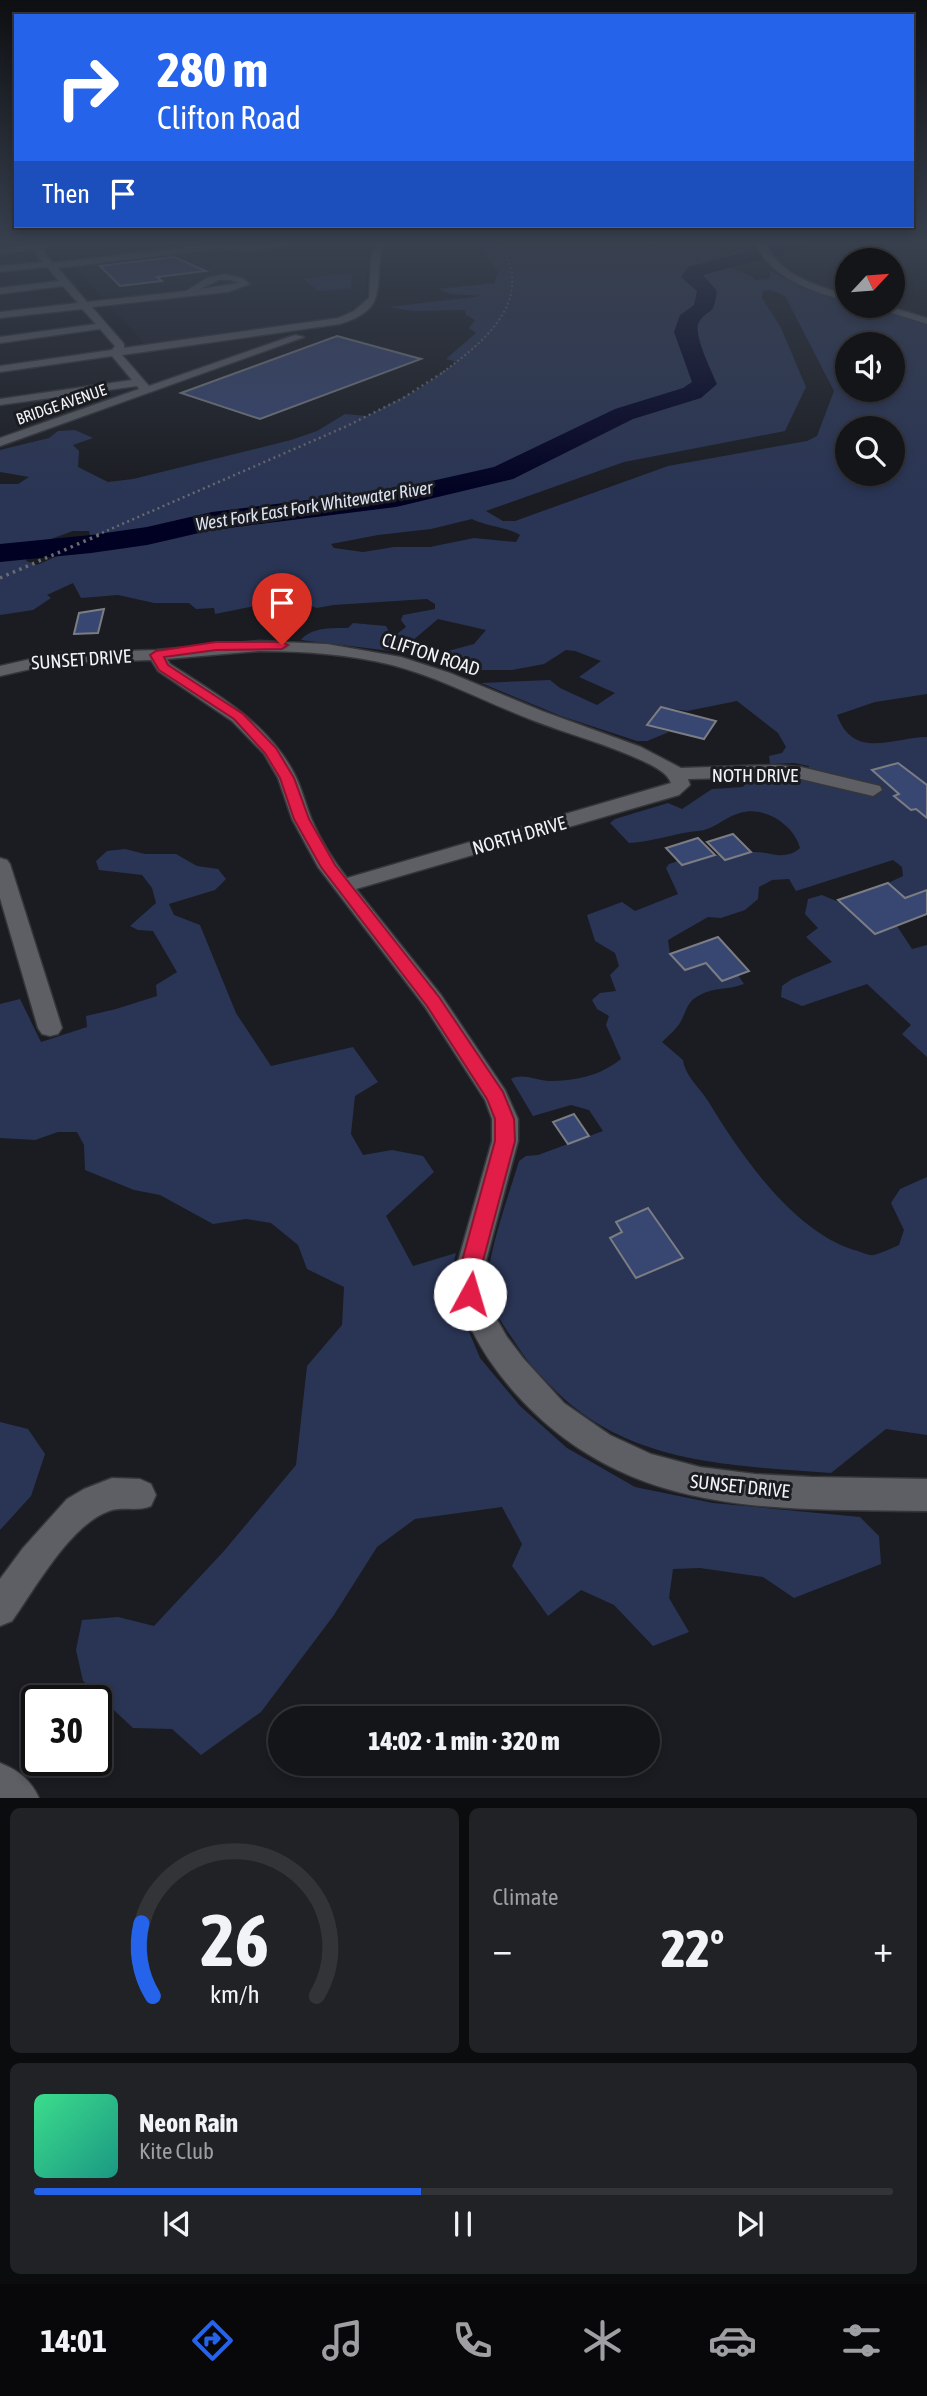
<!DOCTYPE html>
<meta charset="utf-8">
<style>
:root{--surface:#141519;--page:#212226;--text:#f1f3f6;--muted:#9d9fa2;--line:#333438;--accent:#2563eb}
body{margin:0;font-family:"Asap Condensed",sans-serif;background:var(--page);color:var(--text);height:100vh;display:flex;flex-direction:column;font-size:26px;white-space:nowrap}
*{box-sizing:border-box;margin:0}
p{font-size:23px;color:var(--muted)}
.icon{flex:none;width:38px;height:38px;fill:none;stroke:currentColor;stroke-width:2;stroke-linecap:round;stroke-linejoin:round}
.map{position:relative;height:1798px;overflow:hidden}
.details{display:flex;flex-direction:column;gap:10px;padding:10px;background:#0b0c0e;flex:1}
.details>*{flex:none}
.banner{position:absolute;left:14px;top:14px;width:900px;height:214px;border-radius:0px;box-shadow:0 4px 10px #0003,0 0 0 2px var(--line);background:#2563eb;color:#fff;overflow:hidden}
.needle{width:46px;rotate:64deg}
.buttons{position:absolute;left:835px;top:248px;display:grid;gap:14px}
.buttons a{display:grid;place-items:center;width:70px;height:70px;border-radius:50%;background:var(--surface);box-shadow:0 4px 10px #0003,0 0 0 2px var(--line);font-size:35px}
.speed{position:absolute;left:21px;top:1685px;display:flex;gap:14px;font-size:35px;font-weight:700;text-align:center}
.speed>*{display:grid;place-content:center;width:91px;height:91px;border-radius:50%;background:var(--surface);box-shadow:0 4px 10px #0003,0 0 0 2px var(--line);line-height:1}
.speed .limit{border:4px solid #111;border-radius:10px;background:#fff;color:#111}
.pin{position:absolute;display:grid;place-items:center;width:60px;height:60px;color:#fff;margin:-72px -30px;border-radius:50% 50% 50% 0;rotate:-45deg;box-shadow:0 0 7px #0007}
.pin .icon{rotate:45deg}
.me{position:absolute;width:77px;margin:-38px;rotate:6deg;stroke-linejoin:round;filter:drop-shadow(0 0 5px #0008)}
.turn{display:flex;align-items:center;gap:24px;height:147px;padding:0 28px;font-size:32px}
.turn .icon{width:91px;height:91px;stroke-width:2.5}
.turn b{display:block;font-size:49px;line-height:60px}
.then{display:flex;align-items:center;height:66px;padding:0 28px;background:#0003;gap:14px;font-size:26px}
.big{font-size:52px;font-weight:800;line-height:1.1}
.details .card{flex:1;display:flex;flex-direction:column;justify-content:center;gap:10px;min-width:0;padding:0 24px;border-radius:10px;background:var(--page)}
.details .dial{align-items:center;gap:0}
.dial svg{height:182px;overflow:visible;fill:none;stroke:var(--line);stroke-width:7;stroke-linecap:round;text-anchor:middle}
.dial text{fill:var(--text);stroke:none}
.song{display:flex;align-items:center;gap:21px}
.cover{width:84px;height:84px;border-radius:10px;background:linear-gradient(135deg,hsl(150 70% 55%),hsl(170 70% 35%))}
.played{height:7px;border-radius:4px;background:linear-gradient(90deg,var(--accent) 45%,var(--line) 45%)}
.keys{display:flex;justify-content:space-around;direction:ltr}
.heat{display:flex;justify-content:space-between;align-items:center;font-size:38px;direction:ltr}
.details .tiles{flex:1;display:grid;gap:10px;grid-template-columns:1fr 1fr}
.card:last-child{grid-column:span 2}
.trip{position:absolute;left:268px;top:1706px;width:392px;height:70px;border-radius:35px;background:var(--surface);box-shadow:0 4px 10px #0003,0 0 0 2px var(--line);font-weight:800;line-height:70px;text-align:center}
.menu{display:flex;height:112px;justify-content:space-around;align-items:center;background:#08080a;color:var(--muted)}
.menu .icon{width:49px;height:49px}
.menu .on{color:var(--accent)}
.menu b{font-size:32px;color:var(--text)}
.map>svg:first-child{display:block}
.built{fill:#1f222d}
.green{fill:#2a3555;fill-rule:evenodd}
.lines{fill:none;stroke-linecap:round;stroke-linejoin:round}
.river{fill:#010123;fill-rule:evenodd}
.building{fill:#384672;stroke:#7b7d83;stroke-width:2}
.minor-casing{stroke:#35363a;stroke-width:3}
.path-far2{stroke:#696b6f;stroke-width:2;stroke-dasharray:2 2.5;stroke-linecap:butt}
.path-far1{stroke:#696b6f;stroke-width:2.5;stroke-dasharray:2 3.5;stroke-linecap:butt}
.path{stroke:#696b6f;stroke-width:3.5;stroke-dasharray:2.5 4.5;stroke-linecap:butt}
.minor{fill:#5d5f65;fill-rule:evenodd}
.route{fill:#e11d48;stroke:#92132f;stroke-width:2}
.labels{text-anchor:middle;stroke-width:6;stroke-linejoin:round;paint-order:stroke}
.far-street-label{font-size:16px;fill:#f1f3f6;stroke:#1a1c21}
.far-water-label{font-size:18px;font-style:italic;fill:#dce2f1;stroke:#1a1c21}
.street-label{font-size:19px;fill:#f1f3f6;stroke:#1a1c21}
</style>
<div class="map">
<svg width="927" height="1798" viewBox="0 0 927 1798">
<rect width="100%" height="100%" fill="#1a1c21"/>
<polygon class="built" points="257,244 368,244 366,301 347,315 302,325 147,346 74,266"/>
<g class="green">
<path d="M 480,244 L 631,244 L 632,247 C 656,250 689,238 710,244 C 713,245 716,248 719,248 L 720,254 L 729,255 L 739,249 L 736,244 L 747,244 L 743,253 L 713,261 L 751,276 L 755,280 L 769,279 L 771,271 L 803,288 L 847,302 L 847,306 L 864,306 L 927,324 L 927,694 L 875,702 L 837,715 C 854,761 893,737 927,737 L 927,786 L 898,763 L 873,770 L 899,794 L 895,796 L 927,805 L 927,890 L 905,898 L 888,883 L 903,876 L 902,867 L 893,860 L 796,891 L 789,879 L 772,880 L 759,887 L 758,899 L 745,910 L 721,918 L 708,917 L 668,940 L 670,954 L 685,970 L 706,963 L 722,981 L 738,975 L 744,984 C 729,990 714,987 700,995 C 687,1001 687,1010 681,1021 C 677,1029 668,1036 662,1042 L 683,1060 C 685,1076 700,1088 708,1101 C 740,1154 793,1231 854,1250 C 860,1251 868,1256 874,1255 C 882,1253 892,1248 899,1245 L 904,1230 L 891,1203 L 900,1189 L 927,1177 L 927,1435 L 886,1429 L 831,1473 C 731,1465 628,1465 553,1388 C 540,1375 528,1363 518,1347 C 508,1331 491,1310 488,1291 C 484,1262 510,1192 519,1161 L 526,1156 L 538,1155 L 603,1131 L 589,1110 L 571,1105 L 533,1116 L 511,1079 C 522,1073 536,1080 548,1081 C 575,1081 600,1076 621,1059 L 606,1025 L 609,1016 L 597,1009 L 592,1000 L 600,993 L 616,991 L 610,975 L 619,966 L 615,953 L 595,941 L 587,915 L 622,902 L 635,911 L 678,894 L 666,868 L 669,864 L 678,861 L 682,865 L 719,854 L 725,860 C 733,857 744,852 752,852 C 770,851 784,862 800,848 C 794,824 762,804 737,814 C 724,818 713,830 698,831 C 675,833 652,842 629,843 L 610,823 L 615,819 L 668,803 L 682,809 L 712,789 L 743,787 L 747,781 L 760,776 L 805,779 L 809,766 L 794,763 L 770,764 L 769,756 L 782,753 L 786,747 L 778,733 L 737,701 L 687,711 L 661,707 L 647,725 L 669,732 L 647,741 L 637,741 L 561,716 L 481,683 L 550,680 L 560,688 L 597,705 L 615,693 L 579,677 L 601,661 L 575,651 L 566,650 L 544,664 L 512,670 L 472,670 L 465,664 L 442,665 L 428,661 L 426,657 L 474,644 L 486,630 L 438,619 L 399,652 L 301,640 C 311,627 333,628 348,628 L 353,623 L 386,626 L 389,632 L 397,634 L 406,627 L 401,620 L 403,615 L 435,609 L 435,604 L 427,599 L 333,605 L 317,608 L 296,601 L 274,602 L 215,614 L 214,608 L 196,609 L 189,603 L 154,603 L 118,595 L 81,598 L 73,583 L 47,595 L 51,598 L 33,610 L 0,615 L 0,484 L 18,484 L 29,477 L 0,472 L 0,450 L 49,438 L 58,431 L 75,430 L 93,438 L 73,445 L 79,451 L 78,467 L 108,482 L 133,479 L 291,440 L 317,431 L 345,414 L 367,416 L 419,389 L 457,362 L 446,359 L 476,333 L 469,328 L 475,320 L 466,315 L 465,310 L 412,311 L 389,307 L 481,296 L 450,294 L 439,289 L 494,283 L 498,272 ZM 770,290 L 785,296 L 834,391 L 817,436 L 807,441 L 668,466 L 515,521 L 503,521 L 486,511 L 624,462 L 785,431 L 806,387 L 781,328 L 762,298 L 763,291 ZM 847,345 L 892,345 L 892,390 L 847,390 ZM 847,429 L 892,429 L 892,474 L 847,474 ZM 472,519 C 488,527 504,526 520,535 L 516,542 L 474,538 L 430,547 L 394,547 L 363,552 L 334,548 L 331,544 L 378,535 L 431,529 ZM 73,531 L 89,531 L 93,547 L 78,554 L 62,554 L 37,565 L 26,561 L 34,545 ZM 648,1208 L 683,1258 L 636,1278 L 610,1238 L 622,1232 L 616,1222 Z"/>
<polygon points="353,272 351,289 318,291 303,279"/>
<polygon points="125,849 145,854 176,854 197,866 218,869 226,879 215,890 169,904 174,915 200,925 236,1013 271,1066 353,1047 378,1082 355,1096 351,1134 363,1155 392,1150 423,1156 434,1172 386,1216 413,1266 456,1253 449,1284 480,1358 520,1406 567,1448 635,1487 713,1503 860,1517 879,1536 881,1564 794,1598 763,1577 700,1568 673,1569 669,1598 689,1632 653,1646 614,1605 581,1590 548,1616 512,1566 522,1544 502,1507 415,1519 377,1547 334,1615 261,1712 201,1755 172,1729 133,1728 83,1681 76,1650 82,1620 118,1617 154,1626 224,1551 296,1465 307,1366 342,1325 344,1287 307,1269 298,1245 271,1223 246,1219 213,1224 160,1195 134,1190 85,1170 84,1145 77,1132 58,1132 35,1140 0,1138 0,1004 20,999 41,1042 87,1027 86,1016 116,1009 157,996 156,985 177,972 153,931 138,930 130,926 156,903 152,888 142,875 99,870 96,861 107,851"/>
<polygon points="822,895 897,926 912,949 927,945 927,1057 902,1034 911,1025 867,984 802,1006 781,997 782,986 792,979 832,962 806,937 818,928 805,914 808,899"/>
<polygon points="0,1422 28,1429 45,1454 31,1496 0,1530"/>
</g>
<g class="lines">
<path class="river" d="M 775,244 L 807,244 L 805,248 L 703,275 L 717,291 C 713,319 710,306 699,322 C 692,332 712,372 717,384 L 701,398 L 633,419 L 513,479 L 396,507 L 212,530 L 147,545 L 91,553 L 0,562 L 0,544 L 91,535 L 147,527 L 212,512 L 396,489 L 494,467 L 615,409 L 683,388 L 692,382 L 674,332 L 680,315 L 694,305 L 697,291 L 681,277 L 688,267 Z"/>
</g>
<g class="building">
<polygon points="174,257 206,271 157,277 162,281 120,286 100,266"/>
<polygon points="337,336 421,359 260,419 181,393"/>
<polygon points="104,609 98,633 74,634 79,613"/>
<polygon points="661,707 716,721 704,739 647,725"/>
<polygon points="898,763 927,785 927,818 916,809 911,810 894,796 899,794 872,770"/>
<polygon points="733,834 751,852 725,860 707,842"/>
<polygon points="698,838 715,855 682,865 666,848"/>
<polygon points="888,883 905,898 927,890 927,914 875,934 838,900"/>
<polygon points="718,937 749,971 722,981 706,963 685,970 670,954"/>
<polygon points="574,1114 589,1136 568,1144 553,1122"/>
<polygon points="648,1208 683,1258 636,1278 610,1238 622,1232 616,1222"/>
</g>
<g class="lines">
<defs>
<g id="minor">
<path d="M 28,244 L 62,244 L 41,249 L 53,263 L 211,244 L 306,244 L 250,251 L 218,249 L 58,268 L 87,302 L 186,291 L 207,278 L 225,274 L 242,278 L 250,284 L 228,292 L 92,307 L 124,344 L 124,348 L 338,318 L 354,311 L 369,298 L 371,257 L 375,244 L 383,244 C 372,285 392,308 340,324 L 122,355 L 149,386 L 295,335 L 304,337 L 0,446 L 0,438 L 139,389 L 137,386 L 0,405 L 0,399 L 132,380 L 112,356 L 0,372 L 0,366 L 112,350 L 115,346 L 100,329 L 0,343 L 0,337 L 96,324 L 82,309 L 0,318 L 0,312 L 78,303 L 63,286 L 0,294 L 0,288 L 59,281 L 47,267 L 0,272 L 0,266 L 43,262 L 32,250 L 0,254 L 0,248 ZM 219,280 L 231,280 L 238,283 L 200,289 Z"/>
<path d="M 756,244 L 765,244 C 781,276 815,285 847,295 L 847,301 C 811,291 774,280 756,244 Z"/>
<polygon points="870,306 887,306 927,318 927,324"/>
<path d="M 259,641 L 327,644 L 401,657 L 450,673 L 542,711 L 641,747 L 681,768 L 774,765 L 801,767 L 880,786 L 882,790 L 873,796 L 801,779 L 774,777 L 688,779 L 690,785 L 679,795 L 356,889 L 441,995 L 505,1090 L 518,1119 L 518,1141 L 483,1272 L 485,1285 L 492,1311 L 507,1337 L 523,1358 L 564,1403 L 610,1435 L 651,1454 L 700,1467 L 755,1474 L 811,1477 L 927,1479 L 927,1511 C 773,1509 628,1518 516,1394 C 485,1359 460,1319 455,1272 L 492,1141 L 492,1119 L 485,1100 L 425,1007 L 318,867 L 292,819 L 278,778 L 264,754 L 232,721 L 158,671 L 151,660 L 57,663 L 0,676 L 0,666 L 57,653 L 156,650 ZM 259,651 C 303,651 348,654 392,665 C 441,678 485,702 532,720 C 568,734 607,744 643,761 C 653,766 667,772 671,783 L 347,878 C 333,860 320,839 311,818 C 306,805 302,790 296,777 C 270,724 218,695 170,664 L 167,659 Z"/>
<polygon points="0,858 7,860 10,864 62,1028 58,1034 50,1036 42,1034 38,1028 0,898"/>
<path d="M 112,1478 L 140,1479 L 151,1484 L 156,1495 L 151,1506 C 137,1512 123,1506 109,1511 C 70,1525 35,1589 12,1621 L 0,1626 L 0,1579 L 23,1548 L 67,1499 L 84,1489 Z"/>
<path d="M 0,1763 C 18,1770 31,1780 39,1798 L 0,1798 Z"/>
</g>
</defs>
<use href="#minor" class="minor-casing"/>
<path class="path-far2" d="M 443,372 C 473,350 517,317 512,274 C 511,265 504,253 500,244"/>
<polyline class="path-far1" points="97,535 347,426 403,398 445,371"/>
<polyline class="path" points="0,578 101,534"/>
<use href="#minor" class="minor"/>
</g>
<linearGradient id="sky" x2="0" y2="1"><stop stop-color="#0e0f12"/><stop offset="0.49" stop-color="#38404e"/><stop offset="1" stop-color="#38404e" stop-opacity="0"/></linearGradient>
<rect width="927" height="496" fill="url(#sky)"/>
<polygon class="route" points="216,642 282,642 288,645 282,649 216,650 164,657 168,665 243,714 276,748 294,778 309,819 335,865 439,997 503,1092 514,1119 515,1141 480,1272 481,1294 478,1300 470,1303 462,1300 459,1294 459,1272 495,1141 495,1119 487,1099 427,1006 321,867 294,819 280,778 265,753 234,719 159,670 150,655 156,651"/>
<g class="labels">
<g class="far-street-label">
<text transform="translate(61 404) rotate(-19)" y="6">BRIDGE AVENUE</text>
</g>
<g class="far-water-label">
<text transform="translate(314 506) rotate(-9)" y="6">West Fork East Fork Whitewater River</text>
</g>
<g class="street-label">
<text transform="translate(431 654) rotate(18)" y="7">CLIFTON ROAD</text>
<text transform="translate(81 659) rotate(-4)" y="7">SUNSET DRIVE</text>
<text x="755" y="782">NOTH DRIVE</text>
<text transform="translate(519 835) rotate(-16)" y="7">NORTH DRIVE</text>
<text transform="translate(740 1486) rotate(6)" y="7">SUNSET DRIVE</text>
</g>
</g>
</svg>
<div class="buttons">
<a><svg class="needle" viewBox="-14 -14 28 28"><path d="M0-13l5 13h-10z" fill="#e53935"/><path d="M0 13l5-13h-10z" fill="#9d9fa2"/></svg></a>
<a><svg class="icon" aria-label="sound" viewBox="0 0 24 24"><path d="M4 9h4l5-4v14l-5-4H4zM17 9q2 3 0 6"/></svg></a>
<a><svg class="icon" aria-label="search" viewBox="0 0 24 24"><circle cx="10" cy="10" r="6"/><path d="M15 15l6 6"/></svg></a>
</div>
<div class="speed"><div class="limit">30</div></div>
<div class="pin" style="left:282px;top:645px;background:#d93025"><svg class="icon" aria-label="arrive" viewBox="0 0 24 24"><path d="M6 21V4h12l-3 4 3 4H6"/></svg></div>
<svg class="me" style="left:470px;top:1294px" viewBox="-20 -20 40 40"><circle r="19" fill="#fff"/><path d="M0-13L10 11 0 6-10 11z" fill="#e11d48"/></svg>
<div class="trip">14:02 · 1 min · 320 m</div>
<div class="banner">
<div class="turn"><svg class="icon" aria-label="right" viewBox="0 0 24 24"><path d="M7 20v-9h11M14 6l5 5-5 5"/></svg><div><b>280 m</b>Clifton Road</div></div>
<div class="then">Then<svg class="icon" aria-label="arrive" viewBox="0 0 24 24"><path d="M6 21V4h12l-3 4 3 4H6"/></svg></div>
</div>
</div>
<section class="details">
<div class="tiles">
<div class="card dial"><svg viewBox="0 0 100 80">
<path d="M14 69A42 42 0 1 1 86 69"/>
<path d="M14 69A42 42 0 0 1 9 37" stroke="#2563eb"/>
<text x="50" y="56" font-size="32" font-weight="700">26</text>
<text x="50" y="72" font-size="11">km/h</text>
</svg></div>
<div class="card"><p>Climate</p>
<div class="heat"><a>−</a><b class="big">22°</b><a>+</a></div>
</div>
<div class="card">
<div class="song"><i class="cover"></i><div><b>Neon Rain</b><p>Kite Club</p></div></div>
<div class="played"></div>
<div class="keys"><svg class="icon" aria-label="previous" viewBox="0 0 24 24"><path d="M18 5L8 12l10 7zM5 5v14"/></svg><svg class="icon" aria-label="pause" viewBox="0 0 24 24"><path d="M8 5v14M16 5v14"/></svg><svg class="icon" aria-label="next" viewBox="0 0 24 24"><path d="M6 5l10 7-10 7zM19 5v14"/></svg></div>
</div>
</div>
</section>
<nav class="menu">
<b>14:01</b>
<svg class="icon on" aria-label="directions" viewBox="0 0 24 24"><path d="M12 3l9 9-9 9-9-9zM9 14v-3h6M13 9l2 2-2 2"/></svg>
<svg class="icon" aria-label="music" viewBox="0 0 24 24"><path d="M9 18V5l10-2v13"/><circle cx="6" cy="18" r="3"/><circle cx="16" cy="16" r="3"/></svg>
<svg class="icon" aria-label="phone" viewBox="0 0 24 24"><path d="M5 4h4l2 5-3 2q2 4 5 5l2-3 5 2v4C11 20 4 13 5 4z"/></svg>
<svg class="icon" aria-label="climate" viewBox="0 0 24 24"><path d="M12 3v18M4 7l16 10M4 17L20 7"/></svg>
<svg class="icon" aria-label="car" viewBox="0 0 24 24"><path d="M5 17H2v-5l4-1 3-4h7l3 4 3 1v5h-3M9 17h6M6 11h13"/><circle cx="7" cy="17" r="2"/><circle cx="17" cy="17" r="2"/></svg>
<svg class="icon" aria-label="filters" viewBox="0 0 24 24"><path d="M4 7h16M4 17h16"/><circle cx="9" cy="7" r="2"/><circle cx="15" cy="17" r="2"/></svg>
</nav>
